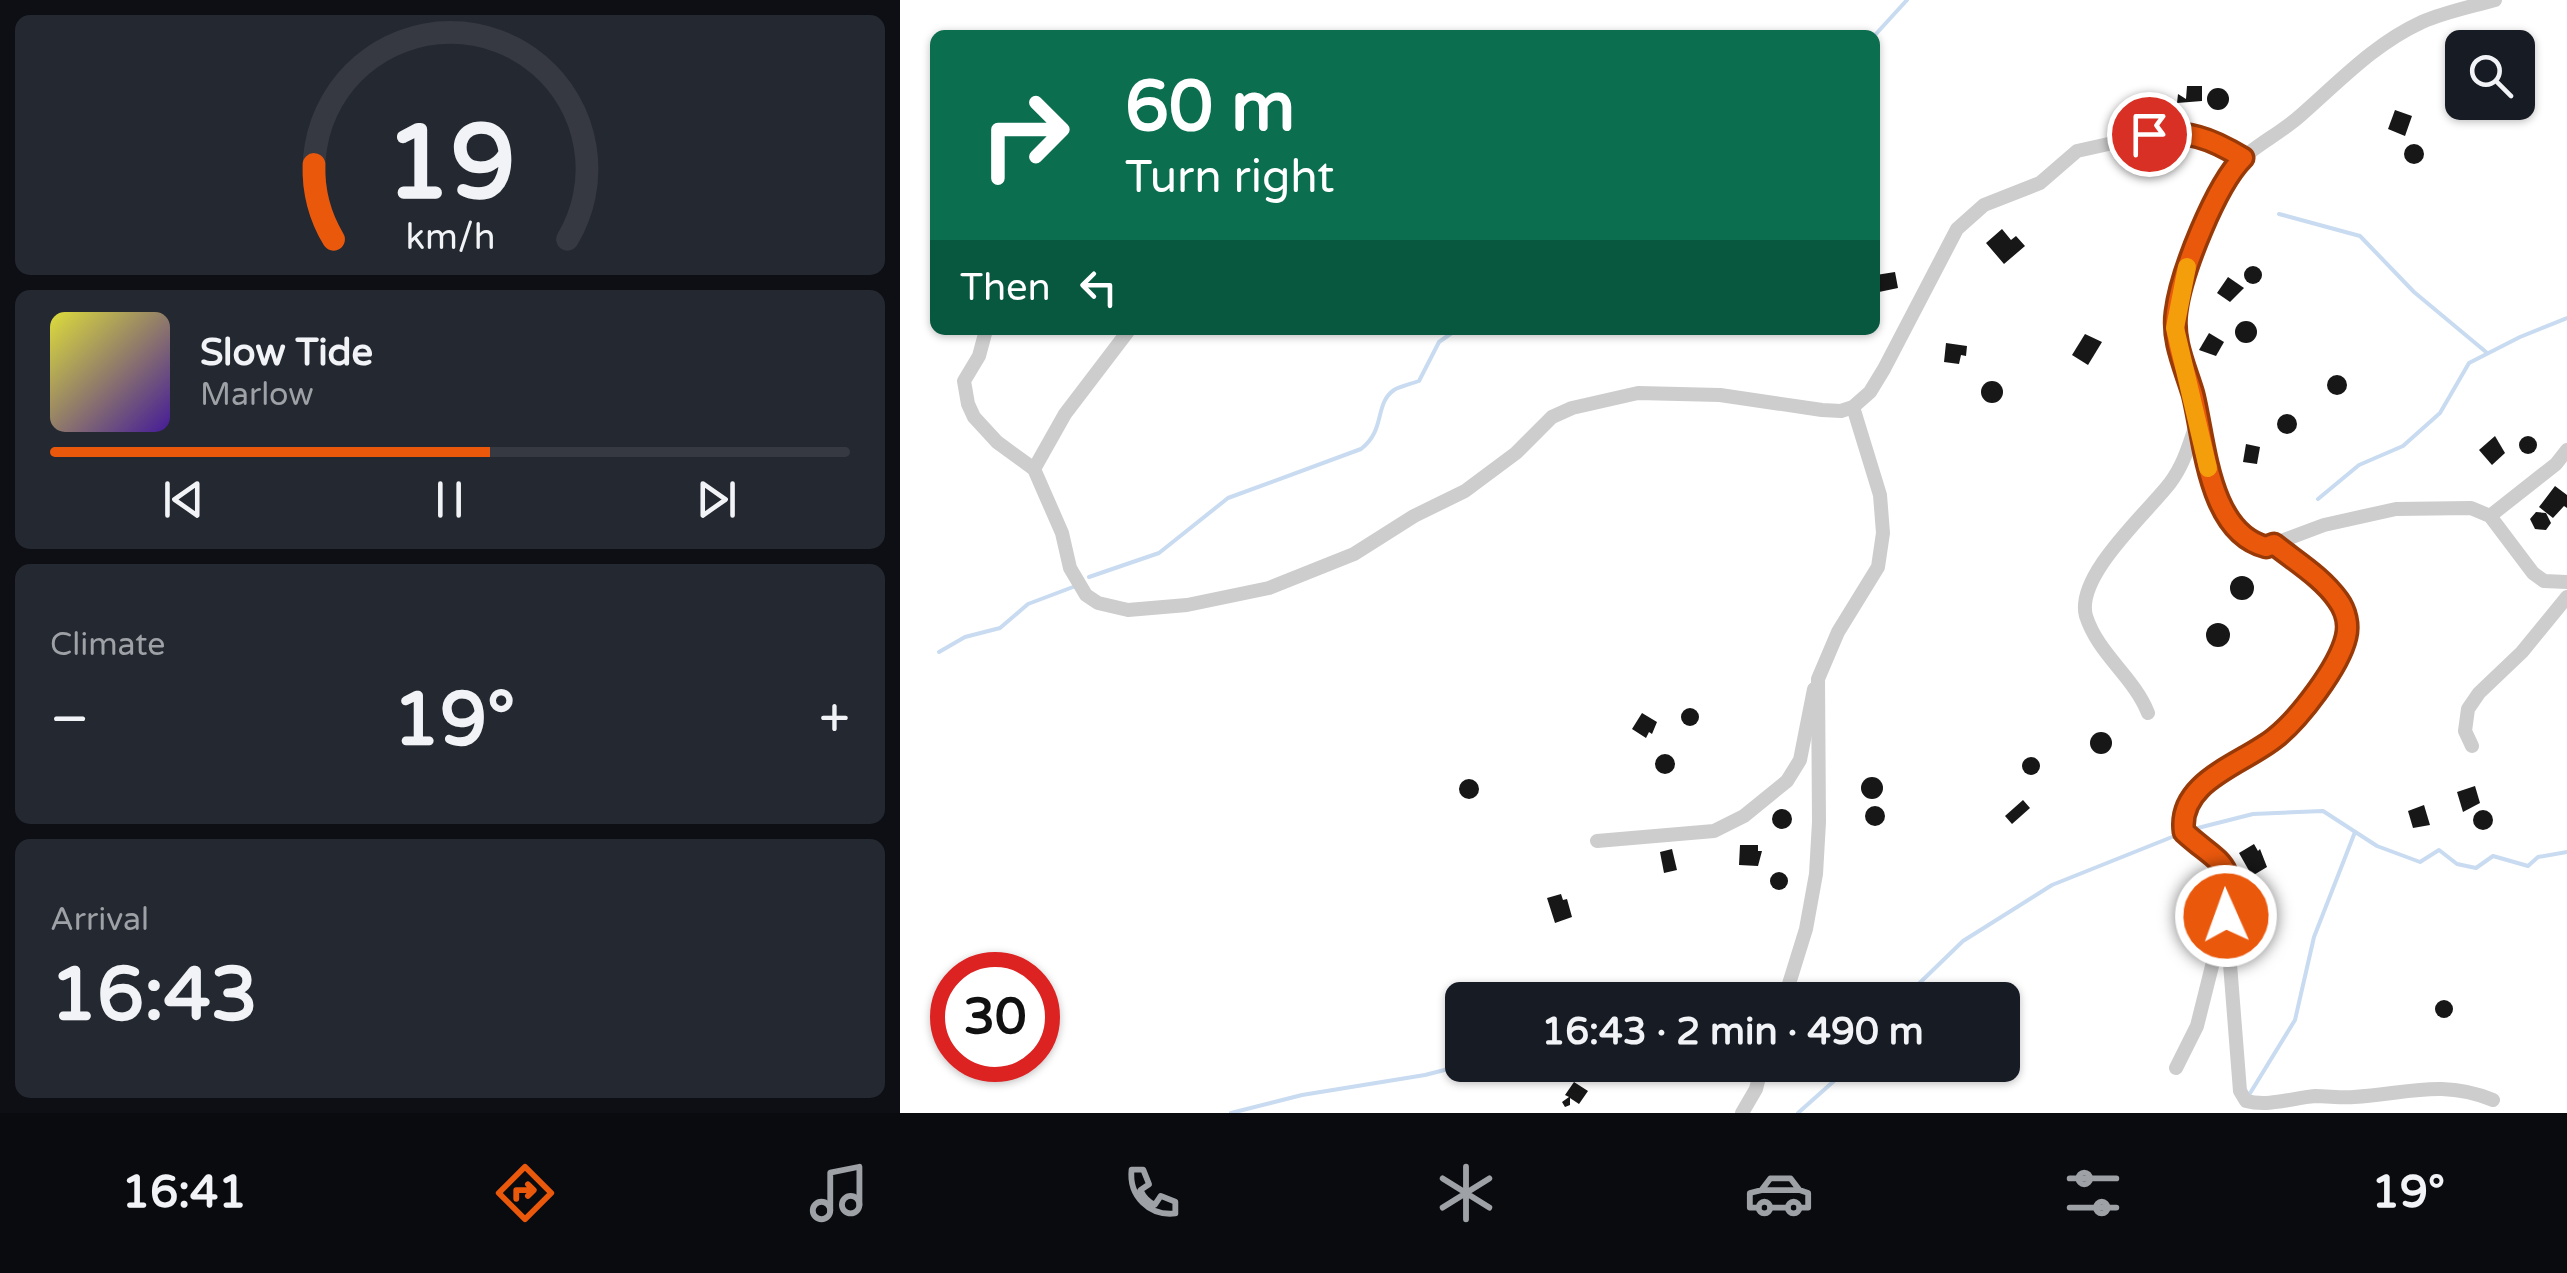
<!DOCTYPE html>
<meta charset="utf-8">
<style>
:root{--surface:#171b24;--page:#242831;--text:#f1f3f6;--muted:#9ea1a6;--line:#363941;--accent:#ea580c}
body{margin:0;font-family:"Varela Round",sans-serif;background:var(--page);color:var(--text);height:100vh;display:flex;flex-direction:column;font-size:38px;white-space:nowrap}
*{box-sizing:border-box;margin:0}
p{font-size:32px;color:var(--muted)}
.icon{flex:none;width:55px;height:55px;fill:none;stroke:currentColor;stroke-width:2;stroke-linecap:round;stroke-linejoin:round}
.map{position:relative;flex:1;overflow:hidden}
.drawer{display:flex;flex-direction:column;gap:15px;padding:15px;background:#0d0f14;width:900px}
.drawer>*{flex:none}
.guide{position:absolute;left:30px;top:30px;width:950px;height:305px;border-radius:15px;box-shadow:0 2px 8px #0004;background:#0b6e4f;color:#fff;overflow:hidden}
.controls{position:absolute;left:1545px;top:30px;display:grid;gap:20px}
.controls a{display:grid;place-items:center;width:90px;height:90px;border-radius:15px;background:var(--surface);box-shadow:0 2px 8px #0004;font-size:50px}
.speed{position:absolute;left:30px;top:952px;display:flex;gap:20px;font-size:50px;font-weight:700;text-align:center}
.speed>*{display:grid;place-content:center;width:130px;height:130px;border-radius:50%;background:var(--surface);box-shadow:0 2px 8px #0004;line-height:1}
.speed .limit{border:15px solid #d22;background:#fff;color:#111}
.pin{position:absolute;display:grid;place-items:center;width:85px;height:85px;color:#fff;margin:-42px;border:5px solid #fff;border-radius:50%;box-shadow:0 2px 10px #0007}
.me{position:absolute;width:110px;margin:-55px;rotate:358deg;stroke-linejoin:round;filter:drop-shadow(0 0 8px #0008)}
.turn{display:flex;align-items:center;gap:35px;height:210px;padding:0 30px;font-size:45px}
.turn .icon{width:130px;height:130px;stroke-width:2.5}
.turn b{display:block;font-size:70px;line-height:85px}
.then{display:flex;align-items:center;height:95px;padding:0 30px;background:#0003;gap:20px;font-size:38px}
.big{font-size:75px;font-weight:700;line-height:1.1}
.drawer .widget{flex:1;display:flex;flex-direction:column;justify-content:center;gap:15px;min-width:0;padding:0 35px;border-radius:15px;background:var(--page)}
.drawer .dial{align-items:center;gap:0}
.dial svg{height:260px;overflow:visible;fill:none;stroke:var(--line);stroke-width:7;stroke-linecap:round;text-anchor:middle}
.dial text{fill:var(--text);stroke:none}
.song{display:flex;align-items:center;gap:30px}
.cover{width:120px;height:120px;border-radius:15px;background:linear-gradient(135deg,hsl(60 70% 55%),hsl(260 70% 35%))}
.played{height:10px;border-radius:5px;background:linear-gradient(90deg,var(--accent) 55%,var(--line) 55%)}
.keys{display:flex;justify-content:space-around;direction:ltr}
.heat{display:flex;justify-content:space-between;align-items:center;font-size:55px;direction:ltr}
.trip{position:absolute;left:545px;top:982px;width:575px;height:100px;border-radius:15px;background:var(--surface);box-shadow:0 2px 8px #0004;font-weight:700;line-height:100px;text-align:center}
.dock{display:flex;height:160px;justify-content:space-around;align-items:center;background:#090b0e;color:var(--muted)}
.dock .icon{width:70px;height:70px}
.dock .active{color:var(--accent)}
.dock b{font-size:45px;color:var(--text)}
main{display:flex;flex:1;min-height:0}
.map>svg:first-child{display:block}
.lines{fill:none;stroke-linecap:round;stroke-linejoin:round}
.stream{stroke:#c8dbf0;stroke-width:4}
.building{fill:#171717}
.minor{stroke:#cdcdcd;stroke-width:14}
.route-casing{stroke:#983908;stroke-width:25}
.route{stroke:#ea580c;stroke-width:18}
.slow{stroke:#f59e0b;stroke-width:18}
</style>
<main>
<section class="drawer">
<div class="widget dial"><svg viewBox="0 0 100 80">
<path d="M14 69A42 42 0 1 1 86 69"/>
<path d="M14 69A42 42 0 0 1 8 46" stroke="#ea580c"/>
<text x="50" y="56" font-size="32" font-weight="700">19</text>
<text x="50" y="72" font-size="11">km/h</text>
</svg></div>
<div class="widget">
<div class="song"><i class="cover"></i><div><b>Slow Tide</b><p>Marlow</p></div></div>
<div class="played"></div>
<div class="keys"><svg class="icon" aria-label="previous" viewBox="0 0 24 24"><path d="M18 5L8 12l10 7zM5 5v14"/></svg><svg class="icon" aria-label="pause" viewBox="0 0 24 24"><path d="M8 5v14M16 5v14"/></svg><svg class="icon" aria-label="next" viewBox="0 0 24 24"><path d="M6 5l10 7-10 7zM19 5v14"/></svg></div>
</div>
<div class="widget"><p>Climate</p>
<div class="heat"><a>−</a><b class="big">19°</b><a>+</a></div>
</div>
<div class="widget"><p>Arrival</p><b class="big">16:43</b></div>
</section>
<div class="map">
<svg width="1667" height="1113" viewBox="0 0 1667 1113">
<rect width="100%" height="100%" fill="#fff"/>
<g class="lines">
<g class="stream">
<polyline points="975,35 1007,0"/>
<polyline points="1379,214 1460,236 1514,292 1586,352"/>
<polyline points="1418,499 1459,465 1503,446 1540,413 1569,363 1620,337 1667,318"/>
<path d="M 189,577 L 259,553 L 328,498 L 461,449 C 486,430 474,404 494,390 C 501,386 511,384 519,381 L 539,342 L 556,330"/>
<polyline points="39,652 65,637 100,628 128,604 173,587"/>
<polyline points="1286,831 1353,814 1423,811 1477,846 1520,862 1539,850 1557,864 1576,868 1593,856 1628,866 1638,857 1667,852"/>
<polyline points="1002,1000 1063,941 1152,885 1277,835"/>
<polyline points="1349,1095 1395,1020 1414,937 1455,832"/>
<polyline points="331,1113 402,1095 525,1075 564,1065"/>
<polyline points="898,1113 952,1065"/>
</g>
</g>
<g class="building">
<polygon points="1287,86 1302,86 1302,101 1277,103 1278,94 1286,99"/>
<circle cx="1318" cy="99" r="11"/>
<polygon points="1495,110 1512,116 1505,136 1488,129"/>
<circle cx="1514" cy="154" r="10"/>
<polygon points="1102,229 1111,240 1116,236 1125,246 1104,264 1086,243"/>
<circle cx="1353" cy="275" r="9"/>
<polygon points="995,272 998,288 979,292 976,275"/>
<polygon points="1328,277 1344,288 1330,302 1317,293"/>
<circle cx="1346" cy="332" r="11"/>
<polygon points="1309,333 1324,342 1316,356 1299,350"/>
<polygon points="1185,334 1202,342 1188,365 1172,355"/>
<polygon points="1046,343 1067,346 1066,356 1061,355 1059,364 1044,362"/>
<circle cx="1437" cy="385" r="10"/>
<circle cx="1092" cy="392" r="11"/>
<circle cx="1387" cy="424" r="10"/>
<circle cx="1628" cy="445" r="9"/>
<polygon points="1595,436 1605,453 1592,465 1579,450"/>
<polygon points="1346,444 1360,447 1357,464 1343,462"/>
<polygon points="1655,486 1667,495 1667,508 1664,506 1653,518 1639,507"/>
<polygon points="1636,512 1646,513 1651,523 1646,530 1635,529 1630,519"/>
<circle cx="1342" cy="588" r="12"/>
<circle cx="1318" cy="635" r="12"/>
<circle cx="790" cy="717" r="9"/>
<polygon points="742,713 757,722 752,734 749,732 746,738 732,729"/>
<circle cx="1201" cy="743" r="11"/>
<circle cx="765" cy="764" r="10"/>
<circle cx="1131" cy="766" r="9"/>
<circle cx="972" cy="788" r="11"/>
<circle cx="569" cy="789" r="10"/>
<polygon points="1575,786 1580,803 1563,812 1557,792"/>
<polygon points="1123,800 1130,808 1112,824 1105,816"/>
<polygon points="1524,805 1530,825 1513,828 1508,811"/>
<circle cx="975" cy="816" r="10"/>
<circle cx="882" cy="819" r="10"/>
<circle cx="1583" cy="820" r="10"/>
<polygon points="1354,844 1358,851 1360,849 1367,867 1352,876 1339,853"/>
<polygon points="840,845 858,845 858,851 862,851 858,866 839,865"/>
<polygon points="772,849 777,870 764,873 760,852"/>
<circle cx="879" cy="881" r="9"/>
<polygon points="661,894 663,900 667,899 672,917 655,923 647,898"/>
<circle cx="1544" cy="1009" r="9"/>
<polygon points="674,1082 688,1091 679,1104 670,1098 670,1105 665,1107 662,1102 669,1097 665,1095"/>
</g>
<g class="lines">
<g class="minor">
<path d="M 1595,0 C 1570,7 1545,12 1522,22 C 1474,44 1440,81 1401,115 C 1380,134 1353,146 1334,166 C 1313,189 1276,291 1275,322 C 1274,353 1296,408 1303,441 C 1310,480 1322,535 1365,547 L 1424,525 L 1496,509 L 1571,508 L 1590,516 L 1633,573 L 1644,581 L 1667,582"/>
<polyline points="86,330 79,356 64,381 68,404 74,417 97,442 134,469 162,533 170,568 186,595 198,603 228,610 287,605 369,588 454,554 514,516 565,491 616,453 652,417 672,408 738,393 820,395 922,410 941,411 953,407 970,392 984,369 1057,229 1084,205 1140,183 1177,151 1249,135 1281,132 1302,136 1343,157"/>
<polyline points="134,469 165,414 229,330"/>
<polyline points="1590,516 1656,464 1667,450"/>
<path d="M 1374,544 C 1395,561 1422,577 1438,600 C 1446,610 1449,625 1446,637 C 1439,666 1399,719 1375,738 C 1343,764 1278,781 1283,832 L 1321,862 L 1331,887 L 1334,918 L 1330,964 L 1340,1091 L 1346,1101 C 1369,1107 1392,1098 1415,1096 C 1428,1096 1441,1098 1454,1097 C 1507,1094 1541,1079 1593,1100"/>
<path d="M 1248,713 C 1234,677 1198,654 1186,616 C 1175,576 1247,513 1270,483 C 1285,463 1290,441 1298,419"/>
<polyline points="1572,746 1565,731 1568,709 1579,693 1622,652 1667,597"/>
<polyline points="697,841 814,831 844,816 887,781 900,760 914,689"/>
<polyline points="884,1000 906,929 916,874 919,822 918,679 938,632 978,567 983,533 980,495 953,407"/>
<polyline points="1276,1068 1297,1026 1328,902"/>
<polyline points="842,1113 856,1089 862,1065"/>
</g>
</g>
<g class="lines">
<defs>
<path id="route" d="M 1249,134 C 1289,131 1309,137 1343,158 C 1316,185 1281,272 1276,312 C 1272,341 1285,367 1293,394 C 1305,441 1308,532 1366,547 L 1374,544 C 1395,561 1422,577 1438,600 C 1446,611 1449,625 1446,637 C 1439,667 1399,719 1375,738 C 1343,764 1277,781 1284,832 C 1320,865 1336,860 1326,916"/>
</defs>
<use href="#route" class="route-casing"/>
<use href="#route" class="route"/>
<polyline class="slow" points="1287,267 1275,328 1308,468"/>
</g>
</svg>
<div class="controls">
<a><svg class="icon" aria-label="search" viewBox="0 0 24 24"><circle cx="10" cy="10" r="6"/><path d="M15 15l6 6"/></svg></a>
</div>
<div class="speed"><div class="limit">30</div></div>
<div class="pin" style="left:1249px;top:134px;background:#d93025"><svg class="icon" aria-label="arrive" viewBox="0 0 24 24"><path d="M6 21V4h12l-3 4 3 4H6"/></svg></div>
<svg class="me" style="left:1326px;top:916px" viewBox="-20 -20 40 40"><circle r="17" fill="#ea580c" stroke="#fff" stroke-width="3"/><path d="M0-11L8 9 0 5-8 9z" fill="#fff"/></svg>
<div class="trip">16:43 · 2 min · 490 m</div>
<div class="guide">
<div class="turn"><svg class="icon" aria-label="right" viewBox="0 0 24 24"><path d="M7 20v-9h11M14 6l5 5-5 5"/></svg><div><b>60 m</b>Turn right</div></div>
<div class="then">Then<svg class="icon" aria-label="left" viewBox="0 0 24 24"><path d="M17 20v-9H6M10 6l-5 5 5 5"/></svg></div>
</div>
</div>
</main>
<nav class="dock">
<b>16:41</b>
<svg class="icon active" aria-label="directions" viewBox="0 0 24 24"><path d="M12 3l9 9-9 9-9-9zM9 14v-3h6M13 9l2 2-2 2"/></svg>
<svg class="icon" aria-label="music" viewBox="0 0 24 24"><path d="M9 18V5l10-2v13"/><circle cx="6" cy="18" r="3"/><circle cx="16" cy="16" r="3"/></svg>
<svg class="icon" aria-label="phone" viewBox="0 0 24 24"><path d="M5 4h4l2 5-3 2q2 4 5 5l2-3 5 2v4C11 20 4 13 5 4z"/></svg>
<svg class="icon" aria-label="climate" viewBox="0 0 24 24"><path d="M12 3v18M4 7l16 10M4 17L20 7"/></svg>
<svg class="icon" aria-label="car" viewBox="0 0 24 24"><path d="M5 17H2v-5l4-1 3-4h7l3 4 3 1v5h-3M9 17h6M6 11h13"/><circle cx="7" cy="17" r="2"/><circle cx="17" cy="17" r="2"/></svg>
<svg class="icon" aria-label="filters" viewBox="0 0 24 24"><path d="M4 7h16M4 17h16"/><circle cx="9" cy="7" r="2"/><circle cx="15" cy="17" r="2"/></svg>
<b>19°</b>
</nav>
